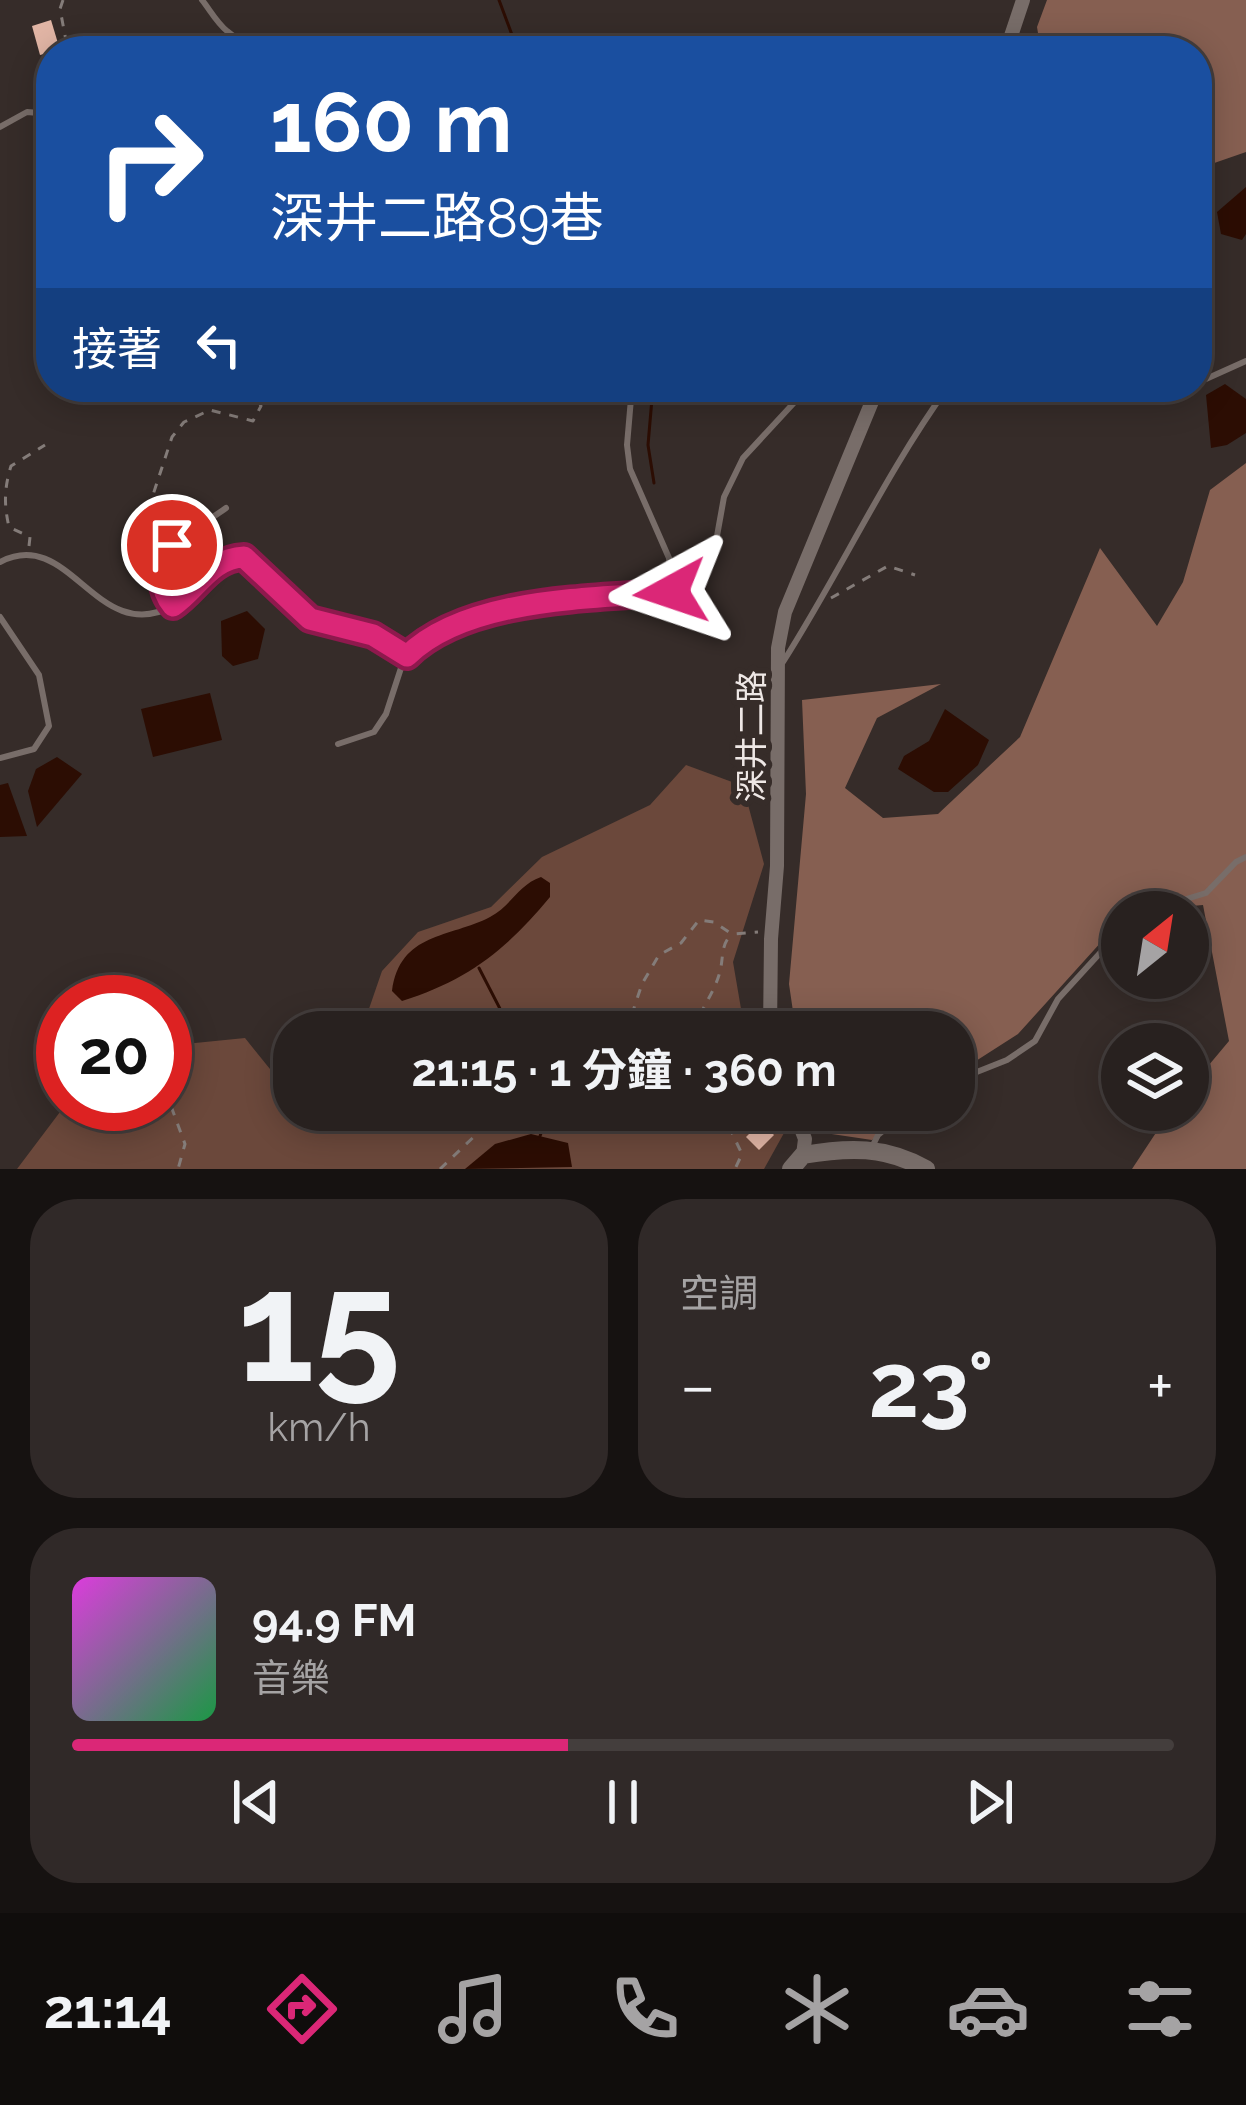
<!DOCTYPE html>
<html lang="zh-TW">
<meta charset="utf-8">
<style>
:root{--surface:#28211f;--page:#302928;--text:#f1f3f6;--muted:#a5a3a4;--line:#443e3d;--accent:#db2777}
body{margin:0;font-family:Raleway,"Noto Sans TC",sans-serif;background:var(--page);color:var(--text);height:100vh;display:flex;flex-direction:column;font-size:45px;white-space:nowrap}
*{box-sizing:border-box;margin:0}
p{font-size:39px;color:var(--muted)}
.icon{flex:none;width:66px;height:66px;fill:none;stroke:currentColor;stroke-width:2;stroke-linecap:round;stroke-linejoin:round}
.map{position:relative;height:1169px;overflow:hidden}
.side{display:flex;flex-direction:column;gap:30px;padding:30px;background:#161211;flex:1}
.side>*{flex:none}
.banner{position:absolute;left:36px;top:36px;width:1176px;height:366px;border-radius:48px;box-shadow:0 6px 30px #0003,0 0 0 3px var(--line);background:#1a4fa0;color:#fff;overflow:hidden}
.needle{width:78px;rotate:30deg}
.fabs{position:absolute;left:1101px;top:891px;display:grid;gap:24px}
.fabs a{display:grid;place-items:center;width:108px;height:108px;border-radius:50%;background:var(--surface);box-shadow:0 6px 30px #0003,0 0 0 3px var(--line);font-size:60px}
.speed{position:absolute;left:36px;top:975px;display:flex;gap:24px;font-size:60px;font-weight:700;text-align:center}
.speed>*{display:grid;place-content:center;width:156px;height:156px;border-radius:50%;background:var(--surface);box-shadow:0 6px 30px #0003,0 0 0 3px var(--line);line-height:1}
.speed .limit{border:18px solid #d22;background:#fff;color:#111}
.pin{position:absolute;display:grid;place-items:center;width:102px;height:102px;color:#fff;margin:-51px;border:6px solid #fff;border-radius:50%;box-shadow:0 3px 12px #0007}
.me{position:absolute;width:132px;margin:-66px;rotate:265deg;stroke-linejoin:round;filter:drop-shadow(0 0 9px #0008)}
.turn{display:flex;align-items:center;gap:42px;height:252px;padding:0 36px;font-size:54px}
.turn .icon{width:156px;height:156px;stroke-width:2.5}
.turn b{display:block;font-size:84px;line-height:102px}
.then{display:flex;align-items:center;height:114px;padding:0 36px;background:#0003;gap:24px;font-size:45px}
.big{font-size:90px;font-weight:700;line-height:1.1}
.side .widget{flex:1;display:flex;flex-direction:column;justify-content:center;gap:18px;min-width:0;padding:0 42px;border-radius:48px;background:var(--page)}
.side .dial{align-items:center;gap:0}
.dial b{font-size:156px;line-height:1}
.song{display:flex;align-items:center;gap:36px}
.cover{width:144px;height:144px;border-radius:18px;background:linear-gradient(135deg,hsl(300 70% 55%),hsl(140 70% 35%))}
.played{height:12px;border-radius:6px;background:linear-gradient(90deg,var(--accent) 45%,var(--line) 45%)}
.keys{display:flex;justify-content:space-around;direction:ltr}
.heat{display:flex;justify-content:space-between;align-items:center;font-size:66px;direction:ltr}
.side .tiles{flex:1;display:grid;gap:30px;grid-template-columns:1fr 1fr}
.widget:last-child{grid-column:span 2}
.trip{position:absolute;left:273px;top:1011px;width:702px;height:120px;border-radius:48px;background:var(--surface);box-shadow:0 6px 30px #0003,0 0 0 3px var(--line);font-weight:700;line-height:120px;text-align:center}
.tabs{display:flex;height:192px;justify-content:space-around;align-items:center;background:#100d0c;color:var(--muted)}
.tabs .icon{width:84px;height:84px}
.tabs .current{color:var(--accent)}
.tabs b{font-size:54px;color:var(--text)}
.map>svg:first-child{display:block}
.green{fill:#6b483b}
.forest{fill:#865f51}
.water{fill:#2c0d03}
.lines{fill:none;stroke-linecap:round;stroke-linejoin:round}
.stream{stroke:#2c0d03;stroke-width:3}
.building{fill:#e1b5a5}
.path{stroke:#847c79;stroke-width:3;stroke-dasharray:9 9;stroke-linecap:butt}
.lane{stroke:#786d69;stroke-width:6}
.street{stroke:#786d69;stroke-width:14}
.secondary{stroke:#786d69;stroke-width:18}
.route-casing{stroke:#8e194d;stroke-width:30}
.route{stroke:#db2777;stroke-width:21}
.labels{text-anchor:middle;stroke-width:12;stroke-linejoin:round;paint-order:stroke}
.street-label{font-size:33px;fill:#eee7e5;stroke:#362c29}
</style>
<div class="map">
<svg width="1246" height="1169" viewBox="0 0 1246 1169">
<rect width="100%" height="100%" fill="#362c29"/>
<g class="green">
<polygon points="686,765 743,786 764,864 733,962 745,1032 361,1032 382,971 418,932 491,907 542,857 650,805"/>
<polygon points="245,1038 291,1095 294,1094 294,1110 767,1110 784,1133 764,1169 17,1169 66,1104 165,1104 165,1046"/>
</g>
<g class="forest">
<polygon points="1047,0 1246,0 1246,152 1197,169 1197,51 1035,51 1040,45 1037,27"/>
<polygon points="1246,463 1246,1169 1132,1169 1171,1110 1188,1110 1188,1090 1229,1041 1203,905 1122,912 1122,919 1018,1034 954,1075 954,1032 796,1032 789,984 806,794 802,700 941,684 877,718 845,788 883,818 938,814 1020,737 1100,548 1157,626 1183,582 1210,490"/>
<polygon points="816,1110 905,1110 872,1140 825,1133"/>
</g>
<g class="water">
<polygon points="1246,187 1246,234 1242,240 1221,234 1217,212"/>
<polygon points="1225,384 1246,399 1246,433 1227,445 1211,448 1206,395"/>
<polygon points="247,611 265,629 258,659 233,666 222,656 221,621"/>
<polygon points="210,693 222,740 153,757 141,709"/>
<polygon points="945,709 989,740 978,765 948,792 934,792 898,769 904,756 929,741"/>
<polygon points="57,757 82,774 37,827 28,791 36,769"/>
<polygon points="8,783 27,836 0,837 0,785"/>
<path d="M 541,877 L 550,883 L 550,897 C 506,950 468,980 402,1001 L 392,991 C 400,932 450,938 490,917 C 511,906 518,885 541,877 Z"/>
<polygon points="531,1134 568,1143 572,1167 465,1169 495,1144"/>
</g>
<g class="lines">
<g class="stream">
<polyline points="499,0 518,51"/>
<polyline points="653,387 648,445 654,483"/>
<polyline points="479,968 512,1032"/>
<polyline points="540,1136 550,1110"/>
</g>
</g>
<g class="building">
<polygon points="51,20 60,50 40,55 32,26"/>
<polygon points="761,1122 774,1135 759,1150 746,1137"/>
</g>
<g class="lines">
<g class="path">
<polyline points="63,0 60,9 68,51"/>
<polyline points="179,51 216,36"/>
<polyline points="165,541 157,535 150,504 172,437 184,422 210,410 253,421 261,406 251,387"/>
<path d="M 29,546 L 30,537 L 9,527 C 4,505 4,489 11,466 L 45,445"/>
<polyline points="831,598 888,566 915,575"/>
<polyline points="132,994 133,1002"/>
<polyline points="626,1032 642,984 659,955 681,943 699,920 714,922 732,934 758,932"/>
<path d="M 694,1032 C 699,1011 713,995 719,975 C 724,960 720,947 730,936"/>
<polyline points="165,1090 185,1144 178,1169"/>
<polyline points="721,1110 742,1154 735,1169"/>
<polyline points="440,1169 482,1129 524,1116 593,1110"/>
</g>
<g class="lane">
<path d="M 202,0 C 210,10 217,23 227,31 C 253,55 291,36 321,51"/>
<polyline points="990,51 1007,39"/>
<polyline points="0,127 27,112 51,114"/>
<polyline points="1197,383 1246,361"/>
<polyline points="632,387 627,445 630,469 669,558 671,592"/>
<path d="M 226,508 C 194,531 135,560 173,606 C 198,590 211,558 244,557 L 310,619 L 373,635 L 407,656"/>
<path d="M 0,562 C 70,525 96,647 173,606"/>
<polyline points="0,617 39,675 49,726 34,749 0,758"/>
<path d="M 783,662 C 841,571 885,474 948,387"/>
<polyline points="338,744 374,732 386,714 401,668 415,649 473,619 530,603 671,592 699,572 717,536 724,497 743,458 803,393 838,389 872,394"/>
<polyline points="1144,912 1206,893 1236,862 1246,857"/>
<polyline points="954,1081 1007,1060 1035,1041 1058,999 1122,929"/>
<polyline points="873,1145 878,1135 908,1110"/>
</g>
<g class="street">
<polyline points="1006,51 1023,0"/>
<polyline points="770,1032 771,939 777,866 778,648 785,612 878,387"/>
<polyline points="794,1110 805,1139 803,1155"/>
</g>
<path class="secondary" d="M 791,1169 L 803,1155 C 849,1147 885,1146 926,1169"/>
</g>
<g class="lines">
<defs>
<path id="route" d="M 172,545 C 161,566 157,587 173,606 C 197,590 211,558 244,557 L 310,619 L 373,635 L 407,656 C 467,597 592,599 671,592"/>
</defs>
<use href="#route" class="route-casing"/>
<use href="#route" class="route"/>
</g>
<g class="labels">
<g class="street-label">
<text transform="translate(751 736) rotate(-90)" y="12">深井二路</text>
</g>
</g>
</svg>
<div class="fabs">
<a><svg class="needle" viewBox="-14 -14 28 28"><path d="M0-13l5 13h-10z" fill="#e53935"/><path d="M0 13l5-13h-10z" fill="#a5a3a4"/></svg></a>
<a><svg class="icon" aria-label="layers" viewBox="0 0 24 24"><path d="M12 4l9 5-9 5-9-5zM3 14l9 5 9-5"/></svg></a>
</div>
<div class="speed"><div class="limit">20</div></div>
<div class="pin" style="left:172px;top:545px;background:#d93025"><svg class="icon" aria-label="arrive" viewBox="0 0 24 24"><path d="M6 21V4h12l-3 4 3 4H6"/></svg></div>
<svg class="me" style="left:671px;top:592px" viewBox="-20 -20 40 40"><path d="M0-17L14 15 0 8-14 15z" fill="#db2777" stroke="#fff" stroke-width="4"/></svg>
<div class="trip">21:15 · 1 分鐘 · 360 m</div>
<div class="banner">
<div class="turn"><svg class="icon" aria-label="right" viewBox="0 0 24 24"><path d="M7 20v-9h11M14 6l5 5-5 5"/></svg><div><b>160 m</b>深井二路89巷</div></div>
<div class="then">接著<svg class="icon" aria-label="left" viewBox="0 0 24 24"><path d="M17 20v-9H6M10 6l-5 5 5 5"/></svg></div>
</div>
</div>
<section class="side">
<div class="tiles">
<div class="widget dial"><b>15</b><p>km/h</p></div>
<div class="widget"><p>空調</p>
<div class="heat"><a>−</a><b class="big">23°</b><a>+</a></div>
</div>
<div class="widget">
<div class="song"><i class="cover"></i><div><b>94.9 FM</b><p>音樂</p></div></div>
<div class="played"></div>
<div class="keys"><svg class="icon" aria-label="previous" viewBox="0 0 24 24"><path d="M18 5L8 12l10 7zM5 5v14"/></svg><svg class="icon" aria-label="pause" viewBox="0 0 24 24"><path d="M8 5v14M16 5v14"/></svg><svg class="icon" aria-label="next" viewBox="0 0 24 24"><path d="M6 5l10 7-10 7zM19 5v14"/></svg></div>
</div>
</div>
</section>
<nav class="tabs">
<b>21:14</b>
<svg class="icon current" aria-label="directions" viewBox="0 0 24 24"><path d="M12 3l9 9-9 9-9-9zM9 14v-3h6M13 9l2 2-2 2"/></svg>
<svg class="icon" aria-label="music" viewBox="0 0 24 24"><path d="M9 18V5l10-2v13"/><circle cx="6" cy="18" r="3"/><circle cx="16" cy="16" r="3"/></svg>
<svg class="icon" aria-label="phone" viewBox="0 0 24 24"><path d="M5 4h4l2 5-3 2q2 4 5 5l2-3 5 2v4C11 20 4 13 5 4z"/></svg>
<svg class="icon" aria-label="climate" viewBox="0 0 24 24"><path d="M12 3v18M4 7l16 10M4 17L20 7"/></svg>
<svg class="icon" aria-label="car" viewBox="0 0 24 24"><path d="M5 17H2v-5l4-1 3-4h7l3 4 3 1v5h-3M9 17h6M6 11h13"/><circle cx="7" cy="17" r="2"/><circle cx="17" cy="17" r="2"/></svg>
<svg class="icon" aria-label="filters" viewBox="0 0 24 24"><path d="M4 7h16M4 17h16"/><circle cx="9" cy="7" r="2"/><circle cx="15" cy="17" r="2"/></svg>
</nav>
